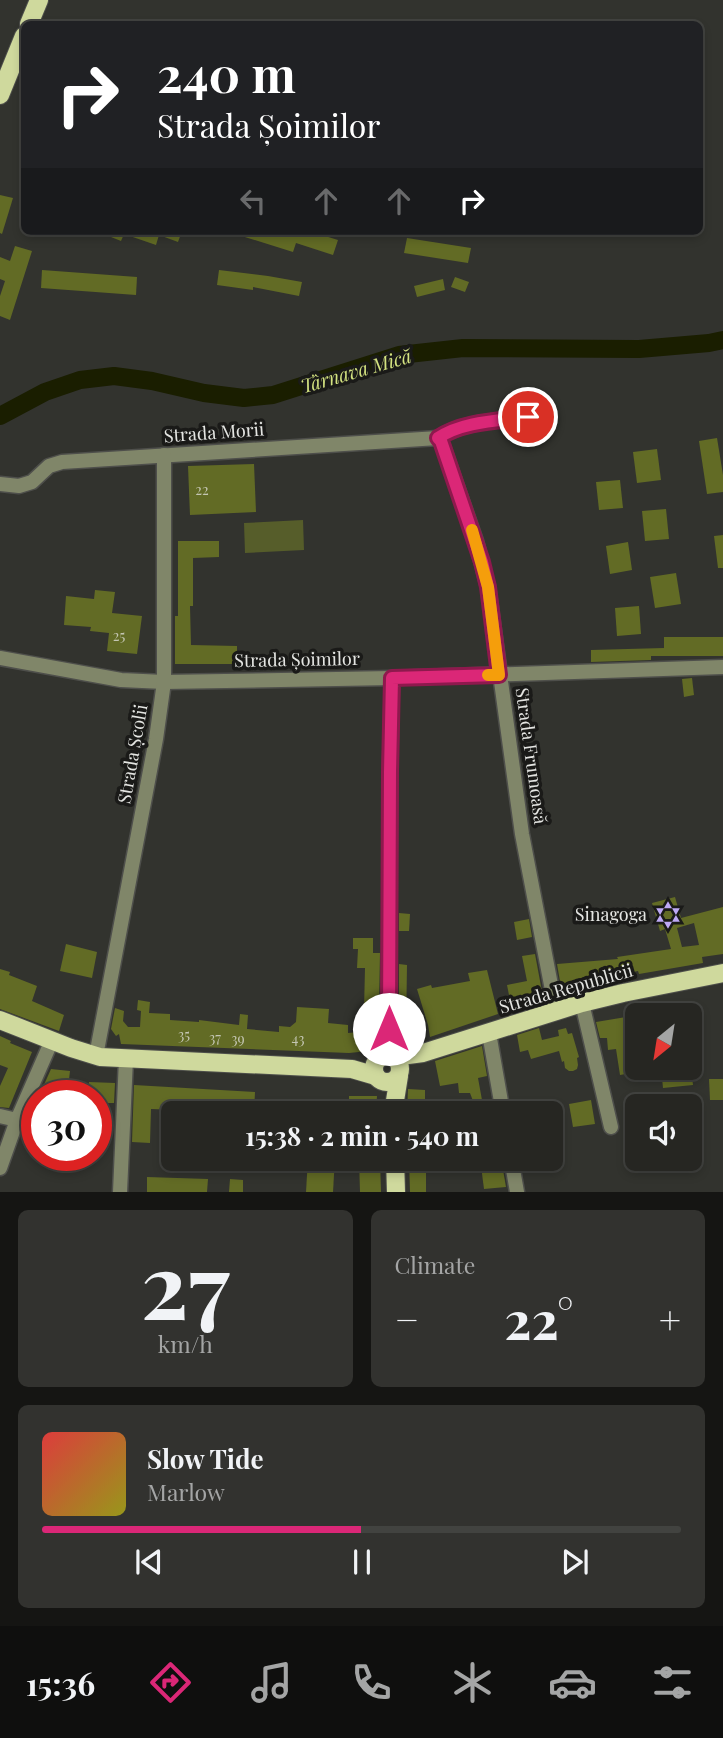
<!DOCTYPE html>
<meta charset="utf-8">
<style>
:root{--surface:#262622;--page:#32322f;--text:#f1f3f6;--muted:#a4a5a5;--line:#424340;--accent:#db2777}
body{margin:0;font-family:"Playfair Display",serif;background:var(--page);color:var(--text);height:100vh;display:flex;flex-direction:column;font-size:26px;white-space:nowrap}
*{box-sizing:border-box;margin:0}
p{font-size:23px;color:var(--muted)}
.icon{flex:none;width:38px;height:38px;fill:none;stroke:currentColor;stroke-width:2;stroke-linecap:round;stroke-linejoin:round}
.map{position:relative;height:1192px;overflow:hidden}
.side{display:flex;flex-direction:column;gap:18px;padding:18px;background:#151513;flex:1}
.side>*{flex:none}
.banner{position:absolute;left:21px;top:21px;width:682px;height:214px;border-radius:10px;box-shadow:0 4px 10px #0003,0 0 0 2px var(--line);background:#202124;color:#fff;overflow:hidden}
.needle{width:46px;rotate:210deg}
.tools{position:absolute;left:625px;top:1003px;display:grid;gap:14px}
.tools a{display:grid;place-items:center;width:77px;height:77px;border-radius:10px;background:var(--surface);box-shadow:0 4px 10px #0003,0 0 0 2px var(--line);font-size:35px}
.speed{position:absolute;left:21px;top:1080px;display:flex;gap:14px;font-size:35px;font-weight:700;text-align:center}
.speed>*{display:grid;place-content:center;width:91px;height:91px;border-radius:50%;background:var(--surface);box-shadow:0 4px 10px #0003,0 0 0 2px var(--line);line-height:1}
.speed .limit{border:10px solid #d22;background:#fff;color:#111}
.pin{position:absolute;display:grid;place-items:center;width:60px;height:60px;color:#fff;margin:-30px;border:4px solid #fff;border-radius:50%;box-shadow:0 2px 7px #0007}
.me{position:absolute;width:77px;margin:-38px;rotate:0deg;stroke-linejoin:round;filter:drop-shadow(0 0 5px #0008)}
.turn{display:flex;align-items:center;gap:24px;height:147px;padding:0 21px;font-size:32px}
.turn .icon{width:91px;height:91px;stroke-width:2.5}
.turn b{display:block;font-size:49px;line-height:60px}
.lanes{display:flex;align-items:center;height:66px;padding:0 21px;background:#0003;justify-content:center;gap:35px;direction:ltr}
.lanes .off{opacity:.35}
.big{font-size:52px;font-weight:700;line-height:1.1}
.side .widget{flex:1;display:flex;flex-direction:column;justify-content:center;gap:10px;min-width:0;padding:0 24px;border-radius:10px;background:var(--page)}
.side .dial{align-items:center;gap:0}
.dial b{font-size:91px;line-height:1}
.song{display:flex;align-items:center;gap:21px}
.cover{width:84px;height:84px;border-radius:10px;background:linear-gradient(135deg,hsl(0 70% 55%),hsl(60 70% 35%))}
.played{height:7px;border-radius:4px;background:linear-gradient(90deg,var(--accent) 50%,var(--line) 50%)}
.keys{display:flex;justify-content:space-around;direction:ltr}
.heat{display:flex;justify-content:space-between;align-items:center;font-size:38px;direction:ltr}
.side .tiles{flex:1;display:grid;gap:18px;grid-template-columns:1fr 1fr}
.widget:last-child{grid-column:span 2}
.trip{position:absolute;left:161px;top:1101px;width:402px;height:70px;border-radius:10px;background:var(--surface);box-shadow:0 4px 10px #0003,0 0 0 2px var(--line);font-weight:700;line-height:70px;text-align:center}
.menu{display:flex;height:112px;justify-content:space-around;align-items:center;background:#0f0f0e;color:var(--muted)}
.menu .icon{width:49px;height:49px}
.menu .on{color:var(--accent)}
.menu b{font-size:32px;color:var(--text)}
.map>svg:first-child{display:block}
.green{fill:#565d2a}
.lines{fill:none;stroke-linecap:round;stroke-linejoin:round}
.river{stroke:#1a1e00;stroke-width:18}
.building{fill:#626b25;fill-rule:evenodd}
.minor-casing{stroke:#4e4f4b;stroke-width:17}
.major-casing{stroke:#4e4f4b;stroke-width:20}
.minor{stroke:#808669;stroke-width:14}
.major{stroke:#cfd99d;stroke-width:18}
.route-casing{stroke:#8e194d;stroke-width:18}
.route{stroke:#db2777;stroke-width:12}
.slow{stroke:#f59e0b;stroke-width:12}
.labels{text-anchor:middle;stroke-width:7;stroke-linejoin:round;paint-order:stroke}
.number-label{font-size:14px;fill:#c4c6b3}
.street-label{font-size:18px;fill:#e4e5e2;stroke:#1a1a18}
.poi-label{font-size:18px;fill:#e4e5e2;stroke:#1a1a18;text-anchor:end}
.water-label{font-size:19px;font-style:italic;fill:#d4e381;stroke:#1a1a18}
</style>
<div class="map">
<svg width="723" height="1192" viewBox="0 0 723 1192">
<rect width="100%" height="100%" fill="#32332e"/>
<polygon class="green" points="303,520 304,550 245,553 244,523"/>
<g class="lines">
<polyline class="river" points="0,416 45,392 80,380 114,376 152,381 204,393 244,398 273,395 399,355 463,348 639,349 709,343 723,340"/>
</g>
<g class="building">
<polygon points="0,195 13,198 2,234 0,233"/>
<polygon points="96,231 182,231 178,242 159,235 156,245 124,234 121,241"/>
<polygon points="233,231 291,231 305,235 306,231 309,231 338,240 333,255 296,243 293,252 232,233"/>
<polygon points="407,238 471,248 468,263 404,253"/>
<polygon points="15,246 32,251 10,320 0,316 0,296 5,281 0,279 0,257 10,261"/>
<polygon points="42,270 137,277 136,295 41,288"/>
<polygon points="219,270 268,276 302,282 299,296 253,287 253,290 217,285"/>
<polygon points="455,277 469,282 465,292 451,287"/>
<polygon points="443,279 445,290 417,297 414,286"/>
<polygon points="717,438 723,475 723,492 707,494 699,441"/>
<polygon points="657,449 661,480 637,483 633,452"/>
<polygon points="254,464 256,512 190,515 188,466"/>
<polygon points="620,480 623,508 599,510 596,482"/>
<polygon points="666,509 669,539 645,541 642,511"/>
<polygon points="723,535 723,568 718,568 714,536"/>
<polygon points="178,541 219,541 219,557 193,558 193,606 190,606 191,645 237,646 237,664 175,664 175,616 178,616"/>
<polygon points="628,542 632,570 610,574 606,546"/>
<polygon points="676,573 681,604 655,608 650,577"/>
<polygon points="95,590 115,592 112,613 142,616 137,654 107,651 109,633 90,631 91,627 64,625 66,596 94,599"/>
<polygon points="639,606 641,634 617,636 615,608"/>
<polygon points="664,637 723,637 723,656 651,656 651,660 591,662 591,650 664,648"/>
<polygon points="692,678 694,695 684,697 682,679"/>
<path d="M 675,897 L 681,918 L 723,907 L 723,954 L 702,957 L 703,963 L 639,974 L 638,971 L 613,976 L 613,979 L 561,987 L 557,964 L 618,959 L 617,957 L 671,949 L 665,929 L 660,931 L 652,903 ZM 694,923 L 699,945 L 682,947 L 677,928 Z"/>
<polygon points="399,913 410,914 409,931 399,931"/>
<polygon points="529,919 532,937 517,940 514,922"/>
<polygon points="353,938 373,938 373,953 380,953 379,1005 377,1000 378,1011 364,1010 365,968 357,968 358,949 353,949"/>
<polygon points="66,944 97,952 92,978 60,971"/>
<polygon points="535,954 543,997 541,1001 512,1010 507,985 527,981 522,956"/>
<polygon points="399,964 407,965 406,1032 424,1026 424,1039 399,1045"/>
<polygon points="0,969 10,972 9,975 37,986 32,1001 64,1015 59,1031 0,1009"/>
<polygon points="487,970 498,1014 430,1037 428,1025 417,989 431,985 432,988 470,981 468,973"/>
<polygon points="138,1000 150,1002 149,1013 170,1014 170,1020 199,1022 199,1020 239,1025 240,1014 248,1015 247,1029 279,1032 279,1026 290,1027 296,1022 297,1007 329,1009 328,1023 348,1025 348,1033 379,1030 379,1050 349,1053 121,1044 119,1034 116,1036 111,1029 115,1008 124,1011 123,1021 128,1027 140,1027 141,1011 137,1010"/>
<polygon points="626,1017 630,1043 635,1043 637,1072 620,1075 616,1049 608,1050 607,1038 600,1038 596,1022"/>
<polygon points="539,1028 542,1040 559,1036 558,1030 566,1028 568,1034 572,1033 579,1057 577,1058 578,1065 577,1069 573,1071 569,1071 565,1068 564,1061 562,1062 559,1051 531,1059 528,1050 520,1052 517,1035"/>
<polygon points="0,1036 11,1041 10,1043 32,1052 9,1108 0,1107 0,1086 8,1068 0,1065"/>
<polygon points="482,1046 487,1076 478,1078 482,1100 473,1101 470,1093 459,1093 458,1083 440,1086 435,1061"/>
<polygon points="661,1068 691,1068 693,1085 663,1088"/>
<polygon points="51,1069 70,1071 68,1088 59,1087 55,1096 39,1096"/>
<polygon points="709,1079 723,1079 723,1100 710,1100"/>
<polygon points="89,1082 115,1083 114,1103 96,1103 96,1096 89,1096"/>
<polygon points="134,1085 255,1092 254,1113 151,1109 150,1143 132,1142"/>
<polygon points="408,1089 425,1090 425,1113 407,1113"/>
<polygon points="349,1096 377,1096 376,1113 349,1113"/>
<polygon points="544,1099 547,1113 521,1113 519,1104"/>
<polygon points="591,1100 595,1124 573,1127 569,1104"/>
<polygon points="308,1158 335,1158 333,1192 306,1192"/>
<polygon points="359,1158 380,1158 381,1192 360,1192"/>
<polygon points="409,1158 426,1158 426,1192 410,1192"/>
<polygon points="502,1164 506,1187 484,1189 481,1166"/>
<polygon points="147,1177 208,1179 207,1192 147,1192"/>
<polygon points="230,1179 243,1180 243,1192 229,1192"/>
</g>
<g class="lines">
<defs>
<g id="minor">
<polyline points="438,438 441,441 476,541 488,587 522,834 556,1011"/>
<path d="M 438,438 C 463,421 499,421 528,417"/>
<polyline points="0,484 19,486 32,482 49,466 62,462 438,438"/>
<polyline points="0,658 121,680 164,682 392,678 723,667"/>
<polyline points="582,1003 611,1127"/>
<polyline points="489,1033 503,1113"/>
<polyline points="96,1056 156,739 164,682 164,455"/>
<polyline points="389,1056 390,772 392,678"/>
<polyline points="0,1116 17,1120"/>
<polyline points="511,1158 517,1192"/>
<polyline points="0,1168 17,1120 52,1040"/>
<polyline points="120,1192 126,1059"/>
</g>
<g id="major">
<polyline points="29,24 39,0"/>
<polyline points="0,95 24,36"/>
<polyline points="0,1020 71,1048 100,1057 352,1069 376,1076"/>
<circle cx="387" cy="1069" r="13"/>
<polyline points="393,1057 423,1053 582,1003 623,993 723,973"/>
<polyline points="393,1113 399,1076"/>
<polyline points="395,1158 396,1192"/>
</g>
</defs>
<use href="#minor" class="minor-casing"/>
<use href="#major" class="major-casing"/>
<use href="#minor" class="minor"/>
<use href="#major" class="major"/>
</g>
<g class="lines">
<defs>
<path id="route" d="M 389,1029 L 390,772 L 392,678 L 499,675 L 488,587 L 482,562 L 441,441 L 438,438 C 463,421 499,421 528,417"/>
</defs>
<use href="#route" class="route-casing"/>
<use href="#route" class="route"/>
<polyline class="slow" points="472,530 488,587 499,675 488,675"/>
</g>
<defs>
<symbol id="synagogue-bare" viewBox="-9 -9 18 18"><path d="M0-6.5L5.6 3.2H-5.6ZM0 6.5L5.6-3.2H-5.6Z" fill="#bea9f5" stroke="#1a1a18" stroke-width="2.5" paint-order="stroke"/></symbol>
</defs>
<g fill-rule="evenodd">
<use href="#synagogue-bare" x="649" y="896" width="38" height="38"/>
</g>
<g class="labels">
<g class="number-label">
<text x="202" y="495">22</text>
<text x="119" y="641">25</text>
<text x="184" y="1040">35</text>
<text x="215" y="1043">37</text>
<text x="238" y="1044">39</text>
<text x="298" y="1044">43</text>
</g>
<g class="street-label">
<text transform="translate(214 433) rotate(-4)" y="6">Strada Morii</text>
<text transform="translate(297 660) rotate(-1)" y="6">Strada Șoimilor</text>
<text transform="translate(133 754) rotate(-80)" y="6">Strada Școlii</text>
<text transform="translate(531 756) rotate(82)" y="6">Strada Frumoasă</text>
<text transform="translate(566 989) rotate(-16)" y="6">Strada Republicii</text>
</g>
<g class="poi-label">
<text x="647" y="921">Sinagoga</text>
</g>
<g class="water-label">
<text transform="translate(356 371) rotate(-16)" y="7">Târnava Mică</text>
</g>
</g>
</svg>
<div class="tools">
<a><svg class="needle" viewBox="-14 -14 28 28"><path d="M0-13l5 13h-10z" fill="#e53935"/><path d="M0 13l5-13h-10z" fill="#a4a5a5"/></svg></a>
<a><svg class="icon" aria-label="sound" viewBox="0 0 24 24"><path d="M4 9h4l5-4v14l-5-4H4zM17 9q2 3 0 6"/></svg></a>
</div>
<div class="speed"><div class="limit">30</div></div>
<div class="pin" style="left:528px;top:417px;background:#d93025"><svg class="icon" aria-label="arrive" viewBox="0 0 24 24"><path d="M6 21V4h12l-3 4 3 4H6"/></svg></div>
<svg class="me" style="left:389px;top:1029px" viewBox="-20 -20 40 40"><circle r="19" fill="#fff"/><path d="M0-13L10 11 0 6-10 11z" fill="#db2777"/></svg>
<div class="trip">15:38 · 2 min · 540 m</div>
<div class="banner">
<div class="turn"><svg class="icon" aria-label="right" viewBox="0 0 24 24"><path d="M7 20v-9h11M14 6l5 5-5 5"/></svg><div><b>240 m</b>Strada Șoimilor</div></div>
<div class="lanes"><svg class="icon off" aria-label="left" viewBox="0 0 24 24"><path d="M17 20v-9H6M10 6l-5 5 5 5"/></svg><svg class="icon off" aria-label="ahead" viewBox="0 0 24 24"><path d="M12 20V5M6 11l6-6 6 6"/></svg><svg class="icon off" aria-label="ahead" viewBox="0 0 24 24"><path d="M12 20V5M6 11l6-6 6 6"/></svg><svg class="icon" aria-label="right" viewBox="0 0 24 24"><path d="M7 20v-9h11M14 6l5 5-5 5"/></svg></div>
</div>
</div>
<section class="side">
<div class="tiles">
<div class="widget dial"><b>27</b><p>km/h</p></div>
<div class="widget"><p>Climate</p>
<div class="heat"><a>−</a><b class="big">22°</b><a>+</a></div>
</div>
<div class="widget">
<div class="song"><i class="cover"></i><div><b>Slow Tide</b><p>Marlow</p></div></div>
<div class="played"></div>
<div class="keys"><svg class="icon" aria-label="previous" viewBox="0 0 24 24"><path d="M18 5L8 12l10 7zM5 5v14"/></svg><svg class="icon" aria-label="pause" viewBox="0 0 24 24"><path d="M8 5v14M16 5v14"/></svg><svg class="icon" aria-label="next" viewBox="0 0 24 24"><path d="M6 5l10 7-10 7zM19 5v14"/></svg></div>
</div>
</div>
</section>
<nav class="menu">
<b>15:36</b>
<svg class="icon on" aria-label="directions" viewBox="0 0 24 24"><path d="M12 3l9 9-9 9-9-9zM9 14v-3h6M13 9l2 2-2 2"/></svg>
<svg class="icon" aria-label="music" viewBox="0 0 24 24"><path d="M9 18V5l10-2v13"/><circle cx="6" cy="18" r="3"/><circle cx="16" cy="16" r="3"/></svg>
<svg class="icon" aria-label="phone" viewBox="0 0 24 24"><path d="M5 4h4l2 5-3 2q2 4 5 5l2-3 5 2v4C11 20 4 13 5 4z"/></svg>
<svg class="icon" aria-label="climate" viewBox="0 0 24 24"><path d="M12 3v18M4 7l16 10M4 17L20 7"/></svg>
<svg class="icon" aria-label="car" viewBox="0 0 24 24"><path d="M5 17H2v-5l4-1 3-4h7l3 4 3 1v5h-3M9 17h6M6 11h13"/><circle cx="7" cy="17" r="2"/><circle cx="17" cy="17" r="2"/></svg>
<svg class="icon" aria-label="filters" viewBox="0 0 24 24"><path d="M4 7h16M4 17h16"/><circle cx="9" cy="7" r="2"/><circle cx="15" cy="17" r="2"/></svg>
</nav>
